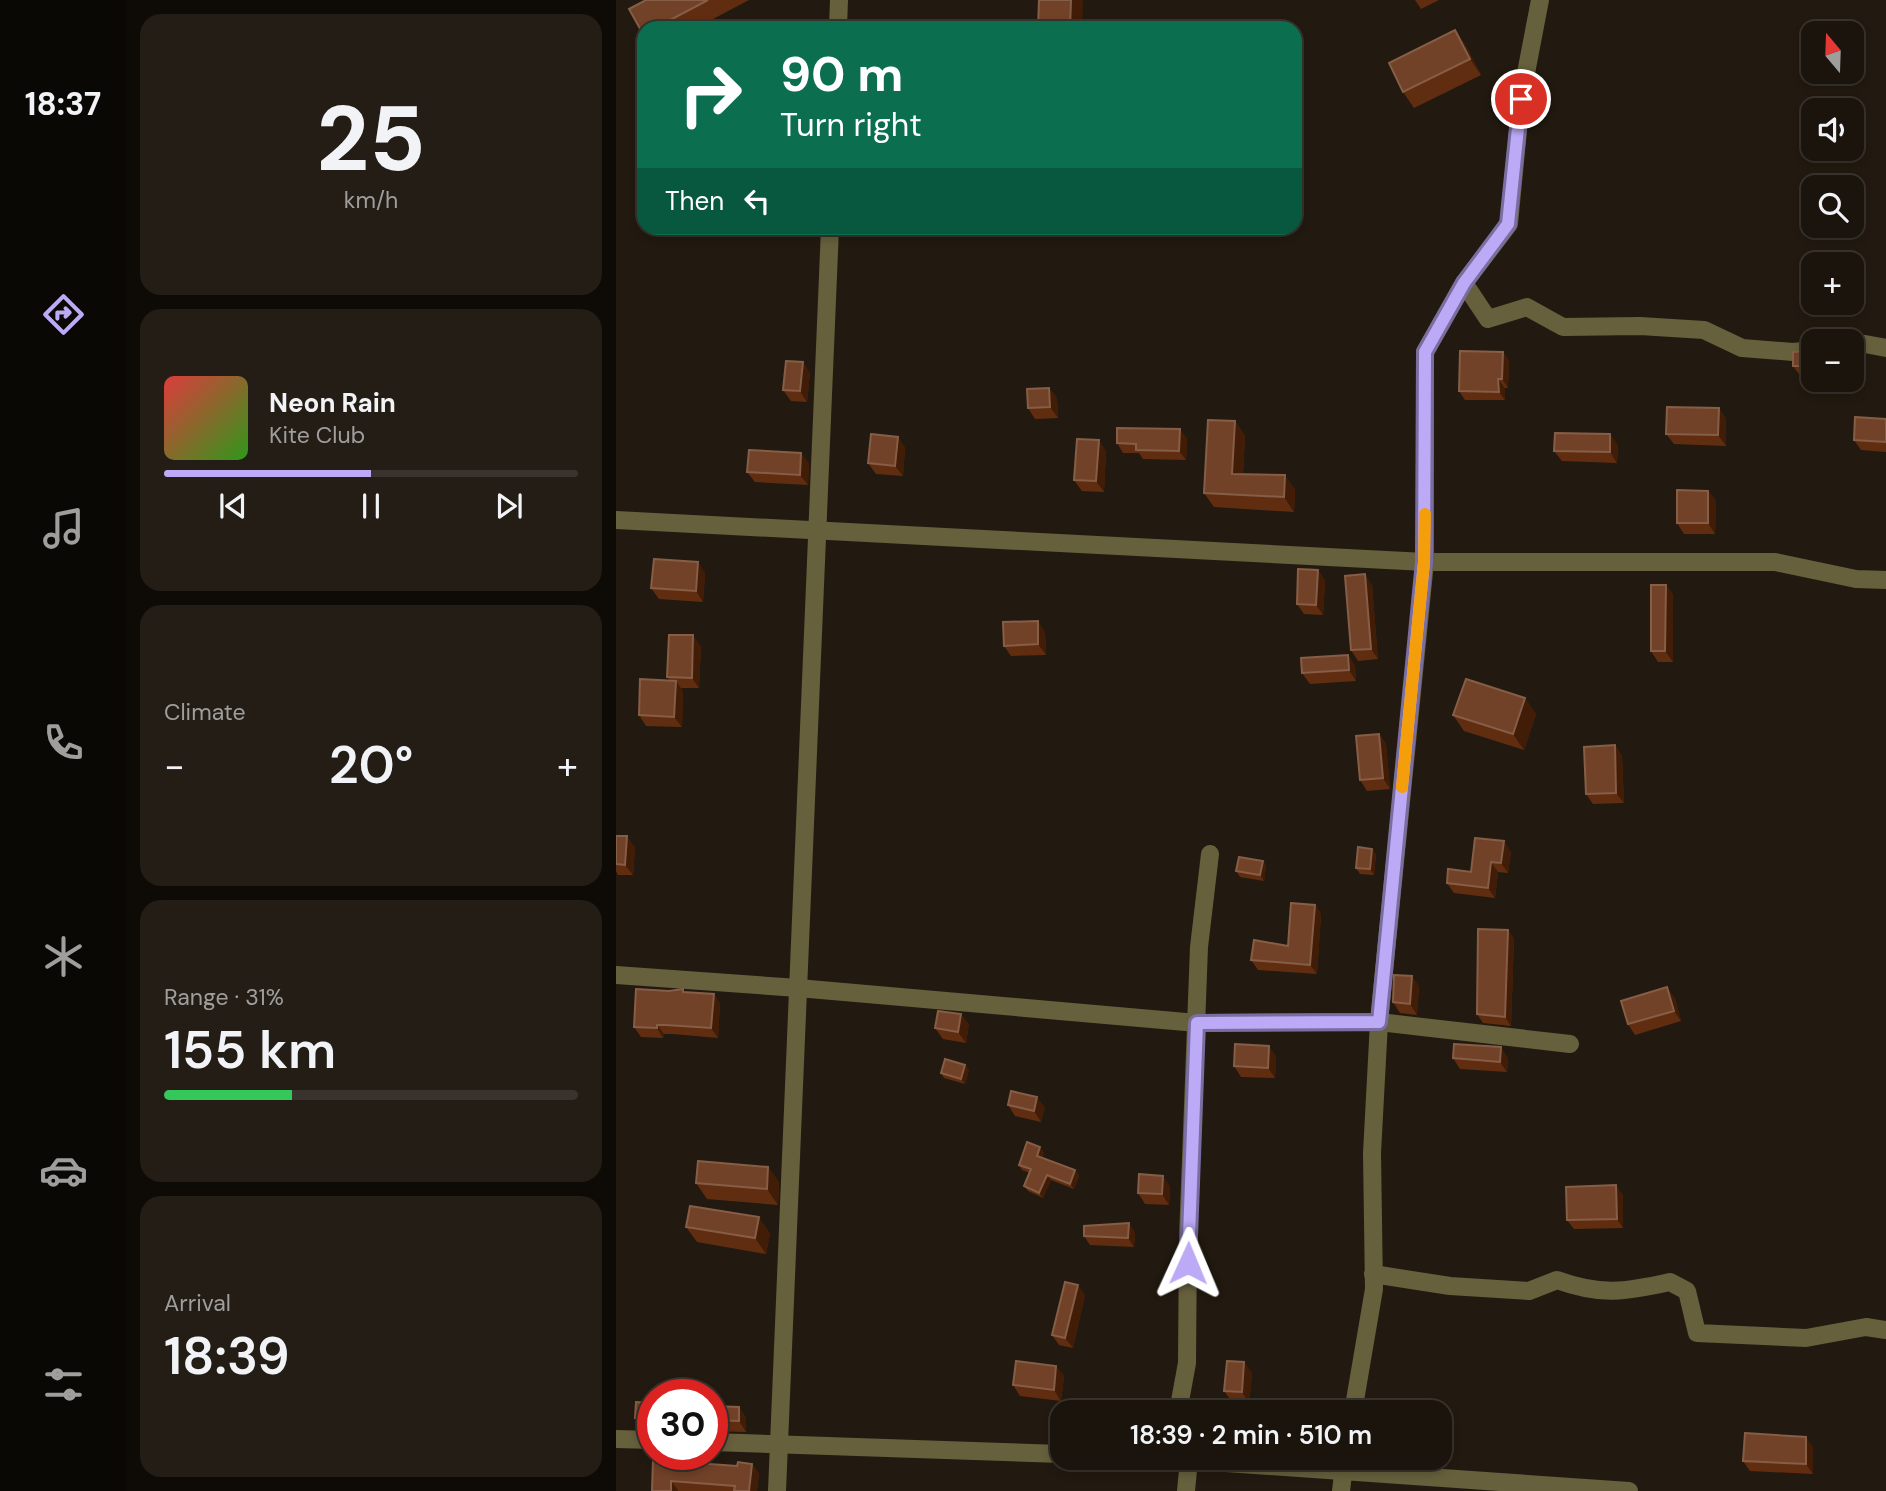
<!DOCTYPE html>
<meta charset="utf-8">
<style>
:root{--surface:#1a140c;--page:#231d15;--text:#f1f3f6;--muted:#9f9e9d;--line:#38332d;--accent:#bcaaf6}
body{margin:0;font-family:"DM Sans",sans-serif;background:var(--page);color:var(--text);height:100vh;display:flex;flex-direction:column;font-size:26px;white-space:nowrap}
*{box-sizing:border-box;margin:0}
p{font-size:23px;color:var(--muted)}
.icon{flex:none;width:38px;height:38px;fill:none;stroke:currentColor;stroke-width:2;stroke-linecap:round;stroke-linejoin:round}
.map{position:relative;flex:1;overflow:hidden}
.details{display:flex;flex-direction:column;gap:14px;padding:14px;background:#0e0b07;width:490px}
.details>*{flex:none}
.guide{position:absolute;left:21px;top:21px;width:665px;height:214px;border-radius:21px;box-shadow:0 4px 10px #0003,0 0 0 2px var(--line);background:#0b6e4f;color:#fff;overflow:hidden}
.needle{width:46px;rotate:341deg}
.buttons{position:absolute;left:1185px;top:21px;display:grid;gap:14px}
.buttons a{display:grid;place-items:center;width:63px;height:63px;border-radius:14px;background:var(--surface);box-shadow:0 4px 10px #0003,0 0 0 2px var(--line);font-size:35px}
.speed{position:absolute;left:21px;top:1379px;display:flex;gap:14px;font-size:35px;font-weight:700;text-align:center}
.speed>*{display:grid;place-content:center;width:91px;height:91px;border-radius:50%;background:var(--surface);box-shadow:0 4px 10px #0003,0 0 0 2px var(--line);line-height:1}
.speed .limit{border:10px solid #d22;background:#fff;color:#111}
.pin{position:absolute;display:grid;place-items:center;width:60px;height:60px;color:#fff;margin:-30px;border:4px solid #fff;border-radius:50%;box-shadow:0 2px 7px #0007}
.me{position:absolute;width:77px;margin:-38px;rotate:1deg;stroke-linejoin:round;filter:drop-shadow(0 0 5px #0008)}
.turn{display:flex;align-items:center;gap:24px;height:147px;padding:0 28px;font-size:32px}
.turn .icon{width:91px;height:91px;stroke-width:2.5}
.turn b{display:block;font-size:49px;line-height:60px}
.then{display:flex;align-items:center;height:66px;padding:0 28px;background:#0003;gap:14px;font-size:26px}
.big{font-size:52px;font-weight:600;line-height:1.1}
.details .tile{flex:1;display:flex;flex-direction:column;justify-content:center;gap:10px;min-width:0;padding:0 24px;border-radius:21px;background:var(--page)}
.details .dial{align-items:center;gap:0}
.dial b{font-size:91px;line-height:1}
.song{display:flex;align-items:center;gap:21px}
.cover{width:84px;height:84px;border-radius:10px;background:linear-gradient(135deg,hsl(0 70% 55%),hsl(110 70% 35%))}
.played{height:7px;border-radius:4px;background:linear-gradient(90deg,var(--accent) 50%,var(--line) 50%)}
.keys{display:flex;justify-content:space-around;direction:ltr}
.heat{display:flex;justify-content:space-between;align-items:center;font-size:38px;direction:ltr}
.charge{height:10px;border-radius:5px;background:linear-gradient(90deg,#34c759 31%,var(--line) 0)}
.trip{position:absolute;left:434px;top:1400px;width:402px;height:70px;border-radius:21px;background:var(--surface);box-shadow:0 4px 10px #0003,0 0 0 2px var(--line);font-weight:600;line-height:70px;text-align:center}
main{display:flex;flex:1;min-height:0}
.dock{display:flex;flex-direction:column;width:126px;justify-content:space-around;align-items:center;background:#0a0805;color:var(--muted)}
.dock .icon{width:49px;height:49px}
.dock .current{color:var(--accent)}
.dock b{font-size:32px;color:var(--text)}
.map>svg:first-child{display:block}
.lines{fill:none;stroke-linecap:round;stroke-linejoin:round}
.minor{stroke:#66603d;stroke-width:18}
.tertiary{stroke:#66603d;stroke-width:18}
.wall{fill:#612d10}
.shaded-wall{fill:#411c06}
.building{fill:#714228;stroke:#865d46;stroke-width:2}
.route-casing{stroke:#7a6ea0;stroke-width:18}
.route{stroke:#bcaaf6;stroke-width:12}
.slow{stroke:#f59e0b;stroke-width:12}
</style>
<main>
<nav class="dock">
<b>18:37</b>
<svg class="icon current" aria-label="directions" viewBox="0 0 24 24"><path d="M12 3l9 9-9 9-9-9zM9 14v-3h6M13 9l2 2-2 2"/></svg>
<svg class="icon" aria-label="music" viewBox="0 0 24 24"><path d="M9 18V5l10-2v13"/><circle cx="6" cy="18" r="3"/><circle cx="16" cy="16" r="3"/></svg>
<svg class="icon" aria-label="phone" viewBox="0 0 24 24"><path d="M5 4h4l2 5-3 2q2 4 5 5l2-3 5 2v4C11 20 4 13 5 4z"/></svg>
<svg class="icon" aria-label="climate" viewBox="0 0 24 24"><path d="M12 3v18M4 7l16 10M4 17L20 7"/></svg>
<svg class="icon" aria-label="car" viewBox="0 0 24 24"><path d="M5 17H2v-5l4-1 3-4h7l3 4 3 1v5h-3M9 17h6M6 11h13"/><circle cx="7" cy="17" r="2"/><circle cx="17" cy="17" r="2"/></svg>
<svg class="icon" aria-label="filters" viewBox="0 0 24 24"><path d="M4 7h16M4 17h16"/><circle cx="9" cy="7" r="2"/><circle cx="15" cy="17" r="2"/></svg>
</nav>
<section class="details">
<div class="tile dial"><b>25</b><p>km/h</p></div>
<div class="tile">
<div class="song"><i class="cover"></i><div><b>Neon Rain</b><p>Kite Club</p></div></div>
<div class="played"></div>
<div class="keys"><svg class="icon" aria-label="previous" viewBox="0 0 24 24"><path d="M18 5L8 12l10 7zM5 5v14"/></svg><svg class="icon" aria-label="pause" viewBox="0 0 24 24"><path d="M8 5v14M16 5v14"/></svg><svg class="icon" aria-label="next" viewBox="0 0 24 24"><path d="M6 5l10 7-10 7zM19 5v14"/></svg></div>
</div>
<div class="tile"><p>Climate</p>
<div class="heat"><a>−</a><b class="big">20°</b><a>+</a></div>
</div>
<div class="tile"><p>Range · 31%</p><b class="big">155 km</b><div class="charge"></div></div>
<div class="tile"><p>Arrival</p><b class="big">18:39</b></div>
</section>
<div class="map">
<svg width="1270" height="1491" viewBox="0 0 1270 1491">
<rect width="100%" height="100%" fill="#221a10"/>
<g class="lines">
<g class="minor">
<polyline points="848,283 872,319 911,307 947,327 1024,326 1088,330 1126,348 1177,352 1197,350"/>
<polyline points="1236,346 1249,344 1270,348"/>
<polyline points="0,520 809,562 1159,562 1240,579 1270,580"/>
<polyline points="0,975 182,988 581,1023 763,1022 954,1044"/>
<path d="M 757,1274 L 834,1286 L 913,1291 L 941,1280 C 985,1296 1009,1292 1054,1282 L 1071,1291 L 1081,1333 L 1190,1338 L 1250,1327 L 1270,1330"/>
<polyline points="562,1412 571,1363 572,1238 583,947 594,854"/>
<polyline points="737,1412 758,1289 756,1153 763,1022 809,562 809,352 848,283 893,224 905,99 924,0"/>
<polyline points="0,1439 37,1440"/>
<polyline points="96,1442 446,1454"/>
<polyline points="538,1458 1013,1491"/>
<polyline points="570,1491 573,1459"/>
<polyline points="725,1491 729,1458"/>
</g>
<g class="tertiary">
<polyline points="222,28 223,0"/>
<polyline points="161,1491 214,228"/>
</g>
</g>
<g class="wall">
<polygon points="30,0 133,0 80,28 28,28 28,35 13,9"/>
<polygon points="799,0 823,0 805,9"/>
<polygon points="839,30 850,46 865,75 798,108 787,92"/>
<polygon points="454,228 600,228 599,236 455,229"/>
<polygon points="1197,346 1197,377 1185,377 1177,366"/>
<polygon points="887,352 893,361 892,388 889,388 889,400 849,400 843,391"/>
<polygon points="194,373 191,402 175,401 167,390"/>
<polygon points="433,388 441,398 442,418 419,419 412,408"/>
<polygon points="1110,418 1110,446 1058,444 1050,434"/>
<polygon points="1270,419 1270,452 1245,450 1238,440"/>
<polygon points="619,421 629,436 627,474 679,489 678,512 598,507 588,493"/>
<polygon points="571,438 570,460 527,459 523,453 507,453 501,443"/>
<polygon points="1002,445 1001,463 946,461 938,451"/>
<polygon points="289,447 287,476 260,474 252,463"/>
<polygon points="490,451 488,492 466,491 458,480"/>
<polygon points="193,463 192,485 139,482 131,472"/>
<polygon points="1092,491 1100,501 1099,534 1068,534 1061,523"/>
<polygon points="702,570 709,581 707,615 688,614 681,604"/>
<polygon points="89,573 87,602 43,599 35,588"/>
<polygon points="756,585 762,659 742,661 735,650"/>
<polygon points="1050,585 1057,595 1057,662 1042,662 1035,651"/>
<polygon points="429,632 430,655 395,656 388,646"/>
<polygon points="85,646 83,688 65,688 67,691 66,727 30,726 23,715 54,680 51,677"/>
<polygon points="732,655 739,666 740,681 694,684 686,673"/>
<polygon points="909,698 920,714 908,750 848,731 837,715"/>
<polygon points="763,734 770,744 774,789 751,791 744,780"/>
<polygon points="999,745 1006,756 1008,803 977,804 970,794"/>
<polygon points="0,836 19,847 17,875 2,875 0,871"/>
<polygon points="895,852 892,873 882,872 879,898 838,893 831,883"/>
<polygon points="760,854 758,875 744,874 740,868"/>
<polygon points="647,861 650,866 648,881 624,877 620,871"/>
<polygon points="699,905 705,914 701,974 642,970 635,960 672,946"/>
<polygon points="892,930 898,939 895,1026 867,1023 861,1014"/>
<polygon points="803,986 801,1015 784,1013 777,1002"/>
<polygon points="67,989 69,992 104,1003 102,1038 57,1034 48,1034 47,1038 25,1037 18,1027 53,991"/>
<polygon points="1059,998 1065,1021 1019,1035 1012,1024"/>
<polygon points="353,1024 350,1043 327,1039 319,1028"/>
<polygon points="660,1056 659,1078 625,1077 618,1066"/>
<polygon points="837,1058 892,1058 891,1072 844,1069"/>
<polygon points="349,1065 353,1070 349,1084 328,1078 325,1073"/>
<polygon points="392,1105 429,1107 425,1122 399,1116"/>
<polygon points="428,1152 426,1158 459,1170 463,1176 458,1189 435,1180 427,1198 412,1191 408,1186 414,1173 406,1170 403,1165"/>
<polygon points="152,1167 163,1182 162,1205 91,1199 80,1183"/>
<polygon points="554,1186 553,1205 529,1204 522,1193"/>
<polygon points="1007,1195 1007,1228 958,1229 951,1220"/>
<polygon points="70,1227 154,1233 150,1254 81,1242"/>
<polygon points="519,1232 518,1247 474,1245 468,1236"/>
<polygon points="469,1295 457,1348 443,1345 436,1335"/>
<polygon points="440,1366 448,1376 445,1401 404,1396 397,1385"/>
<polygon points="636,1373 633,1403 616,1402 608,1391"/>
<polygon points="37,1403 37,1430 26,1428 19,1418"/>
<polygon points="96,1406 123,1407 130,1418 130,1432 96,1431"/>
<polygon points="1197,1447 1197,1474 1134,1471 1127,1461"/>
<polygon points="37,1460 121,1466 136,1464 143,1474 141,1491 36,1491"/>
</g>
<g class="shaded-wall">
<polygon points="455,0 467,0 466,28 454,28"/>
<polygon points="839,30 850,46 865,75 854,59"/>
<polygon points="593,228 600,228 599,236"/>
<polygon points="887,352 893,361 892,388 886,379"/>
<polygon points="187,362 194,373 191,402 184,391"/>
<polygon points="882,379 889,388 889,400 883,392"/>
<polygon points="433,388 441,398 442,418 434,407"/>
<polygon points="1103,408 1110,418 1110,446 1102,435"/>
<polygon points="619,421 629,436 626,488 616,474"/>
<polygon points="564,429 571,438 570,460 563,451"/>
<polygon points="994,434 1002,445 1001,463 994,452"/>
<polygon points="282,437 289,447 287,476 279,466"/>
<polygon points="483,440 490,451 488,492 480,481"/>
<polygon points="185,453 193,463 192,485 184,475"/>
<polygon points="669,475 679,489 678,512 668,497"/>
<polygon points="1092,491 1100,501 1099,534 1092,523"/>
<polygon points="82,562 89,573 87,602 80,591"/>
<polygon points="702,570 709,581 707,615 700,605"/>
<polygon points="749,574 756,585 762,659 755,649"/>
<polygon points="1050,585 1057,595 1057,662 1049,651"/>
<polygon points="422,621 429,632 430,655 422,644"/>
<polygon points="77,635 85,646 83,688 76,678"/>
<polygon points="732,655 739,666 740,681 733,670"/>
<polygon points="60,681 67,691 66,727 58,717"/>
<polygon points="909,698 920,714 908,750 897,734"/>
<polygon points="763,734 770,744 774,789 767,778"/>
<polygon points="999,745 1006,756 1008,803 1000,793"/>
<polygon points="11,836 19,847 17,875 9,865"/>
<polygon points="888,841 895,852 892,873 885,863"/>
<polygon points="756,849 760,854 758,875 754,869"/>
<polygon points="647,861 650,866 648,881 644,875"/>
<polygon points="875,862 882,872 879,898 872,888"/>
<polygon points="699,905 705,914 701,974 694,965"/>
<polygon points="892,930 898,939 895,1026 889,1017"/>
<polygon points="796,976 803,986 801,1015 794,1004"/>
<polygon points="1051,987 1059,998 1065,1021 1058,1011"/>
<polygon points="98,994 104,1003 102,1038 95,1028"/>
<polygon points="345,1014 353,1024 350,1043 342,1032"/>
<polygon points="41,1025 48,1034 47,1038 41,1028"/>
<polygon points="653,1046 660,1056 659,1078 652,1068"/>
<polygon points="885,1047 892,1058 891,1072 884,1062"/>
<polygon points="349,1065 353,1070 349,1084 345,1079"/>
<polygon points="421,1097 429,1107 425,1122 418,1111"/>
<polygon points="424,1147 428,1152 424,1161 421,1156"/>
<polygon points="152,1167 163,1182 162,1205 151,1189"/>
<polygon points="459,1170 463,1176 458,1189 454,1184"/>
<polygon points="431,1175 435,1180 427,1198 423,1193"/>
<polygon points="547,1176 554,1186 553,1205 546,1194"/>
<polygon points="1000,1185 1007,1195 1007,1228 1001,1219"/>
<polygon points="143,1217 154,1233 150,1254 139,1238"/>
<polygon points="513,1223 519,1232 518,1247 512,1238"/>
<polygon points="462,1285 469,1295 457,1348 449,1338"/>
<polygon points="628,1362 636,1373 633,1403 626,1392"/>
<polygon points="440,1366 448,1376 445,1401 438,1390"/>
<polygon points="123,1407 130,1418 130,1432 123,1421"/>
<polygon points="1190,1437 1197,1447 1197,1474 1190,1464"/>
<polygon points="136,1464 143,1474 141,1491 133,1491"/>
<polygon points="55,1481 62,1490 62,1491 55,1491"/>
</g>
<g class="building">
<polygon points="30,0 92,0 39,28 28,28 27,34 13,9"/>
<polygon points="423,0 455,0 454,28 422,28"/>
<polygon points="839,30 854,59 787,92 773,63"/>
<polygon points="1197,346 1197,366 1177,366 1177,352 1191,351"/>
<polygon points="844,351 887,352 886,379 882,379 883,392 843,391"/>
<polygon points="170,361 187,362 184,391 167,390"/>
<polygon points="433,388 434,407 412,408 411,389"/>
<polygon points="1051,407 1103,408 1102,435 1050,434"/>
<polygon points="1239,417 1270,419 1270,442 1238,440"/>
<polygon points="592,420 619,421 616,474 669,475 668,497 588,493"/>
<polygon points="501,428 564,429 563,451 520,450 520,444 501,443"/>
<polygon points="939,433 994,434 994,452 938,451"/>
<polygon points="255,434 282,437 279,466 252,463"/>
<polygon points="461,439 483,440 480,481 458,480"/>
<polygon points="133,450 185,453 184,475 131,472"/>
<polygon points="1061,490 1092,491 1092,523 1061,523"/>
<polygon points="38,559 82,562 80,591 35,588"/>
<polygon points="682,569 702,570 700,605 681,604"/>
<polygon points="749,574 755,649 735,650 729,576"/>
<polygon points="1035,585 1050,585 1049,651 1035,651"/>
<polygon points="422,621 422,644 388,646 387,622"/>
<polygon points="53,635 77,635 76,678 51,677"/>
<polygon points="732,655 733,670 686,673 685,658"/>
<polygon points="24,679 60,681 58,717 23,715"/>
<polygon points="850,679 909,698 897,734 837,715"/>
<polygon points="763,734 767,778 744,780 740,736"/>
<polygon points="999,745 1000,793 970,794 968,747"/>
<polygon points="0,836 11,836 9,865 0,864"/>
<polygon points="859,838 888,841 885,863 875,862 872,888 831,883 832,869 855,872"/>
<polygon points="742,847 756,849 754,869 740,868"/>
<polygon points="623,857 647,861 644,875 620,871"/>
<polygon points="675,903 699,905 694,965 635,960 638,940 672,946"/>
<polygon points="862,929 892,930 889,1017 861,1014"/>
<polygon points="778,975 796,976 794,1004 777,1002"/>
<polygon points="1051,987 1058,1011 1012,1024 1005,1001"/>
<polygon points="20,989 53,991 67,989 67,992 98,994 95,1028 50,1025 41,1025 41,1028 18,1027"/>
<polygon points="322,1011 345,1014 342,1032 319,1028"/>
<polygon points="619,1044 653,1046 652,1068 618,1066"/>
<polygon points="838,1044 885,1047 884,1062 837,1058"/>
<polygon points="329,1059 349,1065 345,1079 325,1073"/>
<polygon points="395,1091 421,1097 418,1111 392,1105"/>
<polygon points="411,1142 424,1147 421,1156 459,1170 454,1184 431,1175 423,1193 408,1186 415,1169 403,1165"/>
<polygon points="82,1161 152,1167 151,1189 80,1183"/>
<polygon points="523,1174 547,1176 546,1194 522,1193"/>
<polygon points="1000,1185 1001,1219 951,1220 950,1187"/>
<polygon points="74,1206 143,1217 139,1238 70,1227"/>
<polygon points="513,1223 512,1238 468,1236 468,1226"/>
<polygon points="449,1282 462,1285 449,1338 436,1335"/>
<polygon points="400,1361 440,1366 438,1390 397,1385"/>
<polygon points="611,1361 628,1362 626,1392 608,1391"/>
<polygon points="20,1402 37,1403 37,1420 19,1418"/>
<polygon points="96,1406 123,1407 123,1421 96,1420"/>
<polygon points="1129,1433 1190,1437 1190,1464 1127,1461"/>
<polygon points="37,1460 121,1466 122,1462 136,1464 133,1491 118,1491 119,1486 55,1481 55,1491 36,1491"/>
</g>
<g class="lines">
<defs>
<polyline id="route" points="572,1263 581,1023 763,1022 808,562 809,352 848,283 892,224 905,99"/>
</defs>
<use href="#route" class="route-casing"/>
<use href="#route" class="route"/>
<polyline class="slow" points="786,787 808,562 809,514"/>
</g>
</svg>
<div class="buttons">
<a><svg class="needle" viewBox="-14 -14 28 28"><path d="M0-13l5 13h-10z" fill="#e53935"/><path d="M0 13l5-13h-10z" fill="#9f9e9d"/></svg></a>
<a><svg class="icon" aria-label="sound" viewBox="0 0 24 24"><path d="M4 9h4l5-4v14l-5-4H4zM17 9q2 3 0 6"/></svg></a>
<a><svg class="icon" aria-label="search" viewBox="0 0 24 24"><circle cx="10" cy="10" r="6"/><path d="M15 15l6 6"/></svg></a>
<a>+</a>
<a>−</a>
</div>
<div class="speed"><div class="limit">30</div></div>
<div class="pin" style="left:905px;top:99px;background:#d93025"><svg class="icon" aria-label="arrive" viewBox="0 0 24 24"><path d="M6 21V4h12l-3 4 3 4H6"/></svg></div>
<svg class="me" style="left:572px;top:1263px" viewBox="-20 -20 40 40"><path d="M0-17L14 15 0 8-14 15z" fill="#bcaaf6" stroke="#fff" stroke-width="4"/></svg>
<div class="trip">18:39 · 2 min · 510 m</div>
<div class="guide">
<div class="turn"><svg class="icon" aria-label="right" viewBox="0 0 24 24"><path d="M7 20v-9h11M14 6l5 5-5 5"/></svg><div><b>90 m</b>Turn right</div></div>
<div class="then">Then<svg class="icon" aria-label="left" viewBox="0 0 24 24"><path d="M17 20v-9H6M10 6l-5 5 5 5"/></svg></div>
</div>
</div>
</main>
